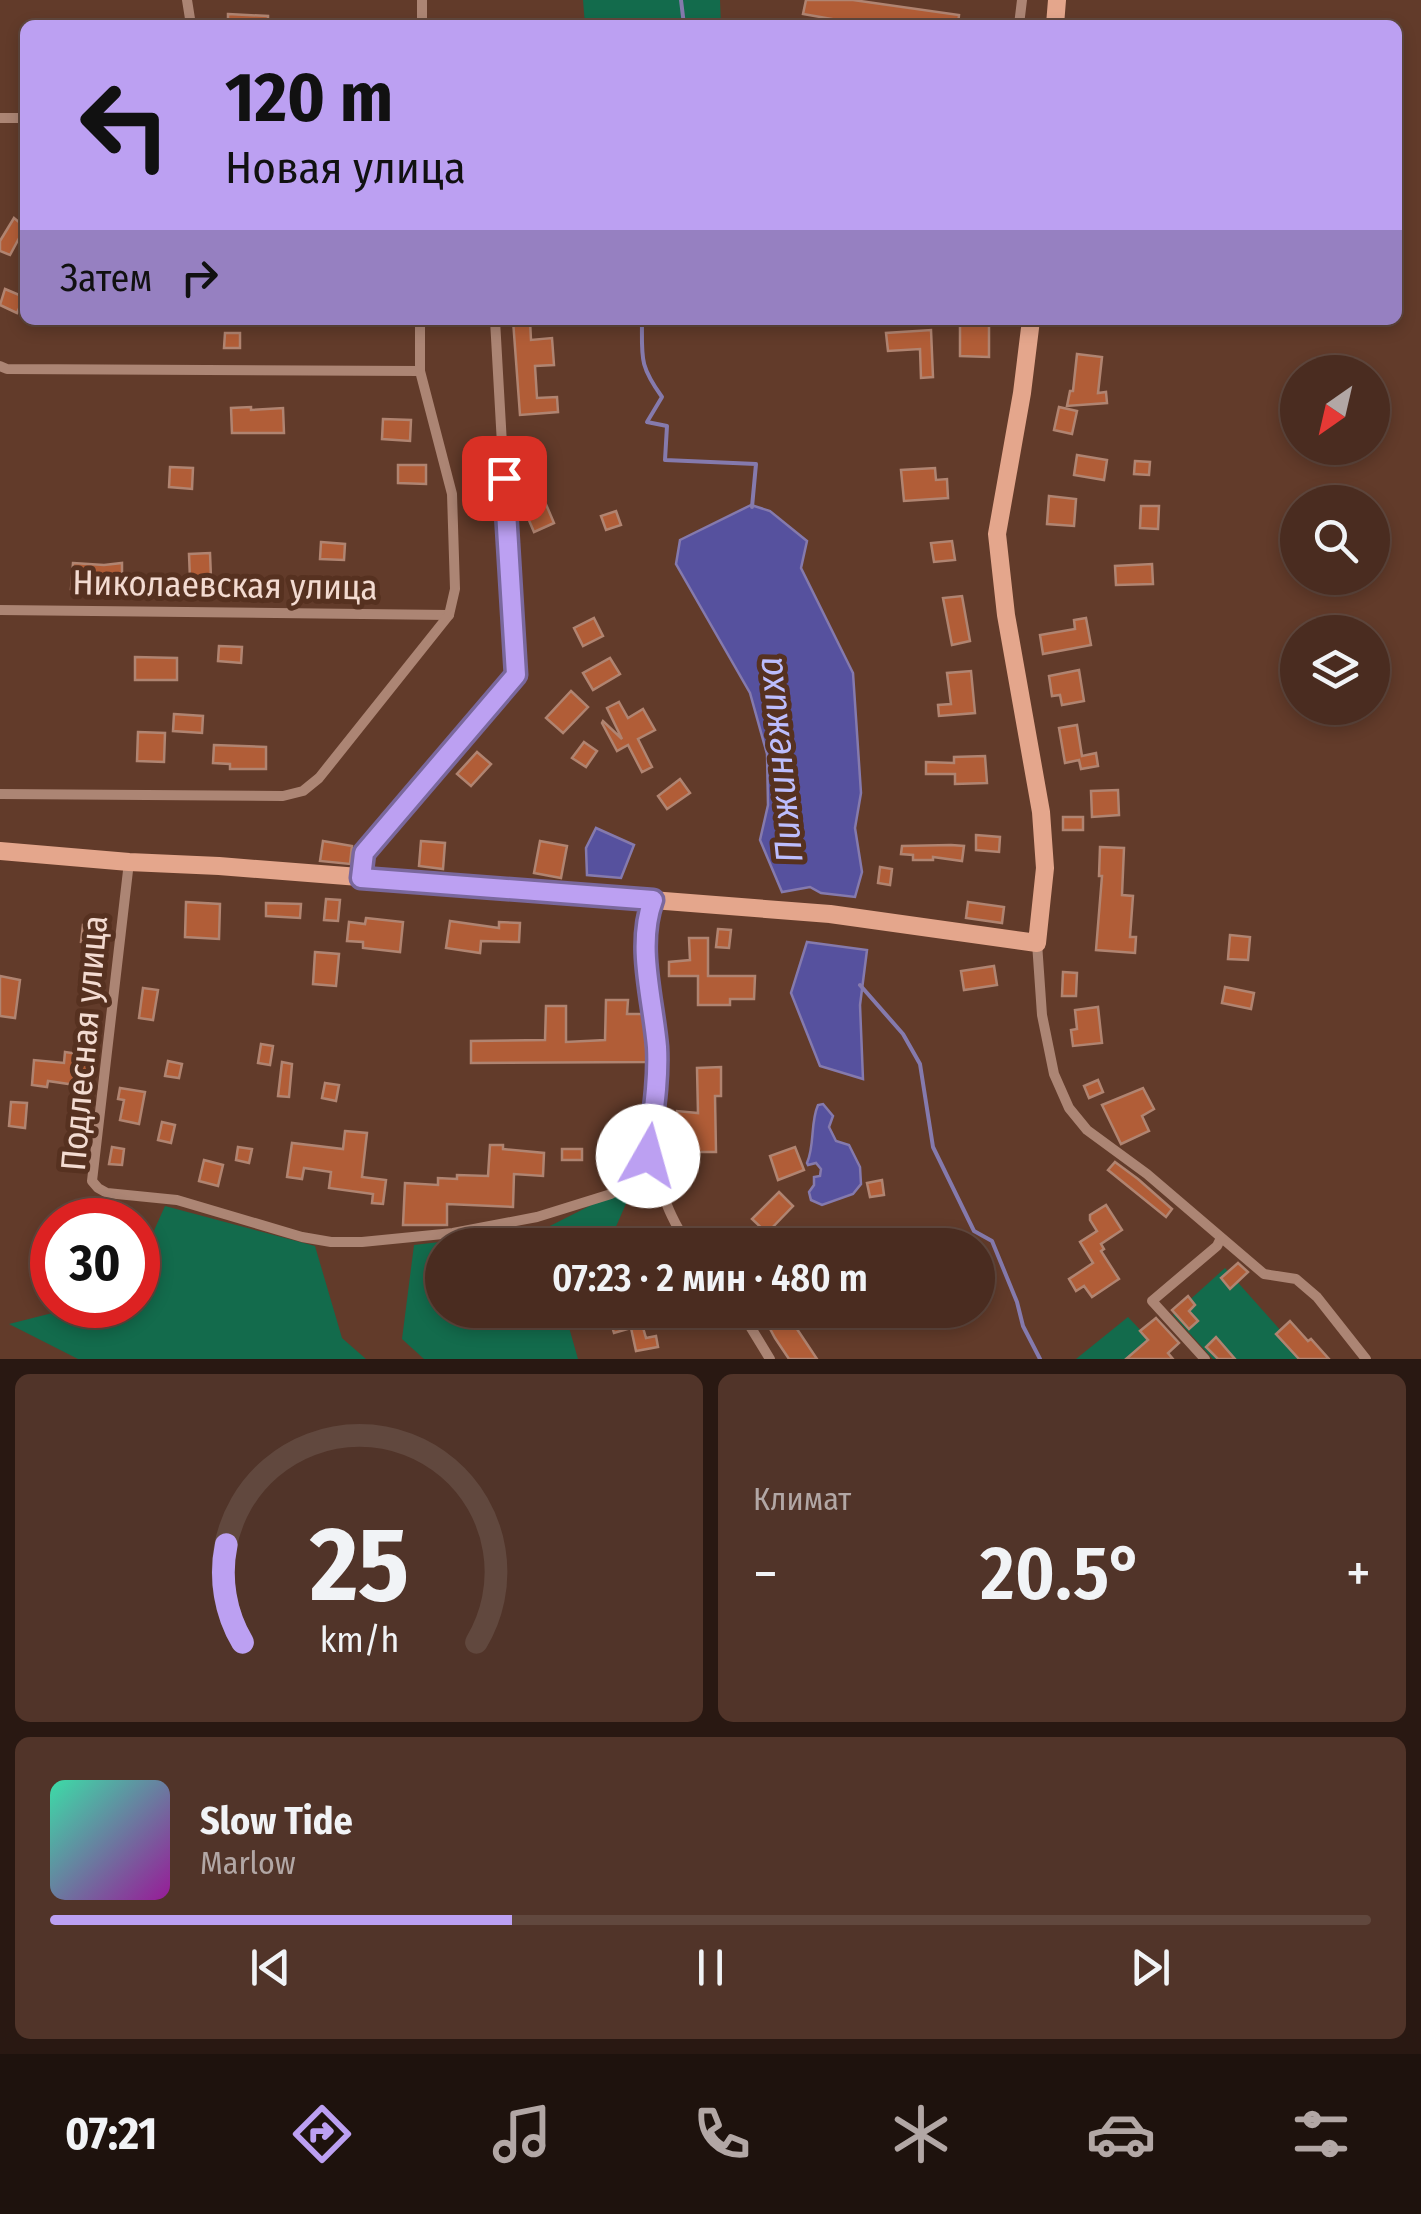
<!DOCTYPE html>
<html lang="ru">
<meta charset="utf-8">
<style>
:root{--surface:#4a2c20;--page:#513429;--text:#f1f3f6;--muted:#b2a7a5;--line:#61483e;--accent:#bca0f2}
body{margin:0;font-family:"Fira Sans Condensed",sans-serif;background:var(--page);color:var(--text);height:100vh;display:flex;flex-direction:column;font-size:38px;white-space:nowrap}
*{box-sizing:border-box;margin:0}
p{font-size:32px;color:var(--muted)}
.icon{flex:none;width:55px;height:55px;fill:none;stroke:currentColor;stroke-width:2;stroke-linecap:round;stroke-linejoin:round}
.map{position:relative;height:1359px;overflow:hidden}
.side{display:flex;flex-direction:column;gap:15px;padding:15px;background:#291812;flex:1}
.side>*{flex:none}
.top-card{position:absolute;left:20px;top:20px;width:1382px;height:305px;border-radius:15px;box-shadow:0 5px 15px #0003,0 0 0 2px var(--line);background:#bca0f2;color:#111;overflow:hidden}
.needle{width:65px;rotate:214deg}
.tools{position:absolute;left:1280px;top:355px;display:grid;gap:20px}
.tools a{display:grid;place-items:center;width:110px;height:110px;border-radius:50%;background:var(--surface);box-shadow:0 5px 15px #0003,0 0 0 2px var(--line);font-size:50px}
.speed{position:absolute;left:30px;top:1198px;display:flex;gap:20px;font-size:50px;font-weight:700;text-align:center}
.speed>*{display:grid;place-content:center;width:130px;height:130px;border-radius:50%;background:var(--surface);box-shadow:0 5px 15px #0003,0 0 0 2px var(--line);line-height:1}
.speed .limit{border:15px solid #d22;background:#fff;color:#111}
.pin{position:absolute;display:grid;place-items:center;width:85px;height:85px;color:#fff;margin:-42px;border-radius:20px;box-shadow:0 5px 15px #0006}
.me{position:absolute;width:110px;margin:-55px;rotate:7deg;stroke-linejoin:round;filter:drop-shadow(0 0 8px #0008)}
.turn{display:flex;align-items:center;gap:35px;height:210px;padding:0 40px;font-size:45px}
.turn .icon{width:130px;height:130px;stroke-width:2.5}
.turn b{display:block;font-size:70px;line-height:85px}
.then{display:flex;align-items:center;height:95px;padding:0 40px;background:#0003;gap:20px;font-size:38px}
.big{font-size:75px;font-weight:600;line-height:1.1}
.side .card{flex:1;display:flex;flex-direction:column;justify-content:center;gap:15px;min-width:0;padding:0 35px;border-radius:15px;background:var(--page)}
.side .dial{align-items:center;gap:0}
.dial svg{height:260px;overflow:visible;fill:none;stroke:var(--line);stroke-width:7;stroke-linecap:round;text-anchor:middle}
.dial text{fill:var(--text);stroke:none}
.song{display:flex;align-items:center;gap:30px}
.cover{width:120px;height:120px;border-radius:15px;background:linear-gradient(135deg,hsl(160 70% 55%),hsl(300 70% 35%))}
.played{height:10px;border-radius:5px;background:linear-gradient(90deg,var(--accent) 35%,var(--line) 35%)}
.keys{display:flex;justify-content:space-around;direction:ltr}
.heat{display:flex;justify-content:space-between;align-items:center;font-size:55px;direction:ltr}
.side .tiles{flex:1;display:grid;gap:15px;grid-template-columns:1fr 1fr}
.card:last-child{grid-column:span 2}
.trip{position:absolute;left:425px;top:1228px;width:570px;height:100px;border-radius:50px;background:var(--surface);box-shadow:0 5px 15px #0003,0 0 0 2px var(--line);font-weight:600;line-height:100px;text-align:center}
.tabs{display:flex;height:160px;justify-content:space-around;align-items:center;background:#1e120d;color:var(--muted)}
.tabs .icon{width:70px;height:70px}
.tabs .selected{color:var(--accent)}
.tabs b{font-size:45px;color:var(--text)}
.map>svg:first-child{display:block}
.green{fill:#136b4c}
.water{fill:#56519e;stroke:#857aad;stroke-width:2.5}
.lines{fill:none;stroke-linecap:round;stroke-linejoin:round}
.stream{stroke:#857aad;stroke-width:4}
.building{fill:#b15d37;stroke:#b08471;stroke-width:2.5}
.street{stroke:#ac8574;stroke-width:10}
.secondary{stroke:#e4a68c;stroke-width:18}
.route-casing{stroke:#7a689d;stroke-width:25}
.route{stroke:#bca0f2;stroke-width:18}
.labels{text-anchor:middle;stroke-width:10;stroke-linejoin:round;paint-order:stroke}
.street-label{font-size:35px;fill:#f3dbd1;stroke:#563120}
.water-label{font-size:38px;font-style:italic;fill:#bcbdfd;stroke:#563120}
</style>
<div class="map">
<svg width="1421" height="1359" viewBox="0 0 1421 1359">
<rect width="100%" height="100%" fill="#623b2a"/>
<g class="green">
<polygon points="583,0 720,0 721,25 585,25"/>
<polygon points="635,1183 608,1245 442,1245 442,1310 564,1310 578,1359 424,1359 402,1339 414,1245 542,1230"/>
<polygon points="165,1206 315,1246 342,1338 366,1359 78,1359 9,1324 84,1305 138,1305 138,1266"/>
<polygon points="1225,1268 1306,1359 1213,1359 1173,1315"/>
<polygon points="1128,1317 1168,1359 1076,1359"/>
</g>
<g class="water">
<polygon points="751,505 770,511 807,541 801,568 853,673 861,793 855,828 862,872 855,897 821,893 810,887 782,892 760,840 768,805 767,754 750,693 676,564 680,540"/>
<polygon points="596,828 634,845 621,878 587,875 586,848"/>
<polygon points="807,942 867,950 860,1005 863,1079 820,1066 791,993"/>
<path d="M 823,1104 L 833,1116 L 829,1127 L 836,1141 L 849,1145 L 860,1167 L 861,1184 L 853,1194 L 822,1205 L 811,1200 L 809,1192 L 814,1185 L 814,1177 L 820,1176 L 821,1169 L 816,1163 L 808,1165 L 807,1163 C 815,1145 810,1123 818,1105 Z"/>
</g>
<g class="lines">
<g class="stream">
<polyline points="681,0 684,25"/>
<path d="M 642,320 C 642,358 639,365 662,397 L 647,422 L 667,426 L 665,460 L 756,464 L 752,507"/>
<polyline points="860,985 903,1034 920,1064 933,1147 974,1231 992,1241 1017,1302 1023,1326 1040,1359"/>
</g>
</g>
<g class="building">
<polygon points="806,0 853,0 959,15 958,25 866,25 803,14"/>
<polygon points="228,14 268,16 268,25 228,25"/>
<polygon points="14,218 25,227 10,255 0,251 0,241"/>
<polygon points="5,289 24,297 17,313 0,305"/>
<polygon points="513,320 530,320 531,340 552,338 554,365 535,366 537,398 557,397 558,412 520,415"/>
<polygon points="960,320 989,320 989,357 960,356"/>
<polygon points="931,330 933,377 921,378 920,349 888,351 886,333"/>
<polygon points="225,333 240,333 240,348 224,348"/>
<polygon points="1077,354 1102,357 1098,393 1106,392 1107,403 1067,406 1070,391 1073,391"/>
<polygon points="251,407 251,410 283,408 284,433 232,433 231,408"/>
<polygon points="1059,407 1077,411 1072,434 1054,430"/>
<polygon points="383,419 411,420 410,441 382,439"/>
<polygon points="1077,455 1107,460 1104,480 1074,475"/>
<polygon points="1135,461 1150,462 1149,475 1134,474"/>
<polygon points="398,465 426,465 426,484 398,483"/>
<polygon points="542,465 544,479 531,481 529,468"/>
<polygon points="170,467 193,468 192,489 169,487"/>
<polygon points="935,468 936,480 947,479 948,498 904,501 901,470"/>
<polygon points="542,495 554,523 534,532 522,504"/>
<polygon points="1049,496 1076,499 1074,526 1047,524"/>
<polygon points="1141,506 1159,506 1158,529 1140,528"/>
<polygon points="616,511 621,525 606,530 601,516"/>
<polygon points="952,541 955,560 934,562 931,543"/>
<polygon points="321,542 345,544 344,560 320,559"/>
<polygon points="210,553 211,578 190,579 189,554"/>
<polygon points="73,563 104,565 122,563 122,590 71,589"/>
<polygon points="1152,564 1153,584 1116,585 1115,566"/>
<polygon points="962,596 970,641 952,645 943,598"/>
<polygon points="594,618 603,636 583,646 574,628"/>
<polygon points="1086,618 1091,645 1043,654 1040,635 1075,629 1074,620"/>
<polygon points="219,646 242,647 241,663 218,661"/>
<polygon points="135,657 177,658 177,680 135,680"/>
<polygon points="610,658 620,674 593,690 583,673"/>
<polygon points="1079,670 1084,701 1062,705 1060,695 1052,696 1049,676"/>
<polygon points="971,671 975,713 939,716 938,705 951,704 947,673"/>
<polygon points="571,691 588,707 563,733 546,718"/>
<polygon points="619,702 628,718 643,709 655,730 638,739 652,767 642,772 628,745 617,751 602,723 603,721 622,739 607,708"/>
<polygon points="174,714 203,716 202,733 173,731"/>
<polygon points="1077,725 1082,756 1096,753 1098,766 1081,769 1079,760 1065,763 1059,728"/>
<polygon points="138,732 165,733 164,762 137,761"/>
<polygon points="584,742 597,751 586,767 572,758"/>
<polygon points="214,745 266,747 266,769 230,769 230,764 213,763"/>
<polygon points="477,752 491,764 471,786 457,774"/>
<polygon points="985,756 987,783 955,784 955,774 926,774 926,762 954,763 954,757"/>
<polygon points="680,779 690,793 667,809 658,796"/>
<polygon points="1118,790 1119,815 1092,817 1091,791"/>
<rect x="1063" y="817" width="20" height="13"/>
<polygon points="976,835 1000,837 999,852 976,850"/>
<polygon points="323,841 352,846 350,864 320,861"/>
<polygon points="421,841 445,843 443,869 419,866"/>
<polygon points="540,841 567,846 561,878 534,873"/>
<polygon points="951,845 964,846 962,861 933,857 933,860 913,860 913,855 901,854 902,846"/>
<polygon points="1100,847 1124,848 1122,895 1133,896 1130,937 1136,937 1135,953 1096,950 1102,876 1099,876"/>
<polygon points="880,867 892,869 890,885 878,883"/>
<polygon points="326,899 340,900 338,921 324,920"/>
<polygon points="186,902 220,904 219,939 185,937"/>
<polygon points="968,902 1004,907 1002,923 966,918"/>
<polygon points="266,903 301,904 300,918 266,916"/>
<polygon points="366,918 403,922 400,952 363,948 363,942 347,941 349,922 365,924"/>
<polygon points="450,921 499,928 499,922 520,923 519,942 481,941 480,953 446,948"/>
<polygon points="83,925 109,929 107,946 81,942"/>
<polygon points="718,929 731,930 729,948 716,947"/>
<polygon points="1230,935 1250,937 1248,960 1228,959"/>
<polygon points="689,938 708,938 708,976 755,976 754,999 730,999 730,1005 698,1005 698,976 669,976 669,962 690,960"/>
<polygon points="315,952 339,954 336,986 313,984"/>
<polygon points="994,966 997,985 964,990 961,971"/>
<polygon points="1063,972 1077,973 1076,996 1062,996"/>
<polygon points="0,976 20,980 15,1018 0,1016"/>
<polygon points="1225,987 1254,993 1251,1009 1222,1003"/>
<polygon points="143,988 158,990 153,1020 139,1018"/>
<polygon points="606,1000 628,1000 627,1014 644,1014 647,1062 471,1063 471,1041 545,1040 546,1006 566,1006 566,1042 605,1040"/>
<polygon points="1098,1007 1102,1043 1073,1046 1071,1030 1077,1029 1075,1010"/>
<polygon points="261,1044 273,1046 270,1065 258,1063"/>
<polygon points="65,1052 93,1056 89,1087 48,1081 47,1087 32,1085 34,1060 64,1063"/>
<polygon points="168,1061 182,1064 179,1078 165,1076"/>
<polygon points="282,1062 292,1064 289,1097 278,1096"/>
<polygon points="721,1067 721,1096 715,1096 716,1152 697,1152 697,1144 675,1143 677,1111 698,1113 697,1068"/>
<polygon points="1098,1080 1103,1092 1089,1098 1084,1086"/>
<polygon points="325,1083 339,1085 336,1101 322,1098"/>
<polygon points="120,1088 145,1092 139,1124 120,1120 124,1100 118,1099"/>
<polygon points="1143,1088 1154,1109 1142,1116 1149,1131 1121,1144 1102,1105"/>
<polygon points="11,1102 27,1103 25,1128 9,1126"/>
<polygon points="162,1122 175,1125 171,1143 158,1140"/>
<polygon points="345,1131 367,1133 362,1177 386,1180 383,1204 372,1203 373,1194 329,1188 331,1172 304,1168 302,1179 287,1177 292,1143 343,1149"/>
<polygon points="490,1145 503,1145 503,1149 544,1153 543,1176 514,1174 513,1207 447,1204 447,1225 403,1225 405,1183 438,1185 438,1178 457,1179 457,1175 488,1176"/>
<polygon points="112,1147 124,1149 122,1165 109,1164"/>
<polygon points="238,1147 252,1149 249,1163 236,1160"/>
<polygon points="795,1147 804,1170 778,1180 770,1156"/>
<rect x="562" y="1149" width="20" height="11"/>
<polygon points="204,1160 223,1165 218,1186 199,1181"/>
<polygon points="1115,1162 1138,1179 1172,1209 1166,1217 1108,1170"/>
<polygon points="882,1180 884,1195 870,1197 867,1183"/>
<polygon points="779,1192 793,1206 767,1233 752,1219"/>
<polygon points="1106,1205 1122,1230 1101,1244 1104,1249 1101,1251 1119,1279 1092,1297 1084,1286 1076,1291 1069,1279 1093,1263 1080,1242 1097,1231 1090,1220 1090,1215"/>
<polygon points="1238,1263 1248,1272 1230,1289 1221,1278"/>
<polygon points="1188,1296 1195,1305 1189,1311 1198,1321 1189,1329 1172,1310"/>
<polygon points="607,1310 638,1310 646,1338 656,1336 658,1347 636,1351 631,1328 614,1333"/>
<polygon points="787,1313 793,1323 817,1359 789,1359 775,1338 768,1325"/>
<polygon points="1156,1318 1179,1343 1168,1353 1173,1359 1126,1359 1148,1340 1140,1331"/>
<polygon points="1290,1321 1308,1341 1311,1339 1329,1359 1299,1359 1276,1334"/>
<polygon points="1216,1337 1235,1359 1218,1359 1206,1347"/>
</g>
<g class="lines">
<g class="street">
<polyline points="187,0 191,25"/>
<polyline points="422,25 422,0"/>
<polyline points="1019,25 1022,0"/>
<polyline points="0,118 25,118"/>
<polyline points="0,366 7,369 420,371"/>
<polyline points="0,610 449,615"/>
<polyline points="0,794 283,796 303,791 319,778 449,615 455,589 452,494 420,371 420,320"/>
<polyline points="129,862 92,1181 98,1188 107,1193 177,1200 302,1237 331,1242 362,1242 453,1233 537,1217 611,1194 637,1179 648,1157 655,1104 657,1051 646,951 646,927 653,900"/>
<polyline points="361,879 363,853 515,675 495,320"/>
<polyline points="1037,943 1042,1015 1054,1074 1069,1108 1087,1130 1147,1174 1264,1274 1296,1279 1317,1297 1366,1359"/>
<path d="M 648,1157 C 663,1173 658,1174 663,1193 C 668,1212 678,1229 688,1245"/>
<polyline points="740,1310 770,1359"/>
<polyline points="1205,1359 1152,1301 1217,1246 1221,1238"/>
</g>
<g class="secondary">
<polyline points="1055,25 1057,0"/>
<polyline points="0,851 129,862 219,866 830,914 1037,943 1045,868 1041,812 1006,615 997,534 1022,393 1031,320"/>
</g>
</g>
<g class="lines">
<defs>
<path id="route" d="M 504,478 L 516,675 L 364,853 L 361,878 L 653,900 C 636,946 653,999 657,1047 C 659,1083 652,1121 648,1156"/>
</defs>
<use href="#route" class="route-casing"/>
<use href="#route" class="route"/>
</g>
<g class="labels">
<g class="street-label">
<text transform="translate(225 585) rotate(1)" y="12">Николаевская улица</text>
<text transform="translate(84 1043) rotate(-85)" y="12">Подлесная улица</text>
</g>
<g class="water-label">
<text transform="translate(779 760) rotate(-96)" y="13">Пижинежиха</text>
</g>
</g>
</svg>
<div class="tools">
<a><svg class="needle" viewBox="-14 -14 28 28"><path d="M0-13l5 13h-10z" fill="#e53935"/><path d="M0 13l5-13h-10z" fill="#b2a7a5"/></svg></a>
<a><svg class="icon" aria-label="search" viewBox="0 0 24 24"><circle cx="10" cy="10" r="6"/><path d="M15 15l6 6"/></svg></a>
<a><svg class="icon" aria-label="layers" viewBox="0 0 24 24"><path d="M12 4l9 5-9 5-9-5zM3 14l9 5 9-5"/></svg></a>
</div>
<div class="speed"><div class="limit">30</div></div>
<div class="pin" style="left:504px;top:478px;background:#d93025"><svg class="icon" aria-label="arrive" viewBox="0 0 24 24"><path d="M6 21V4h12l-3 4 3 4H6"/></svg></div>
<svg class="me" style="left:648px;top:1156px" viewBox="-20 -20 40 40"><circle r="19" fill="#fff"/><path d="M0-13L10 11 0 6-10 11z" fill="#bca0f2"/></svg>
<div class="trip">07:23 · 2 мин · 480 m</div>
<div class="top-card">
<div class="turn"><svg class="icon" aria-label="left" viewBox="0 0 24 24"><path d="M17 20v-9H6M10 6l-5 5 5 5"/></svg><div><b>120 m</b>Новая улица</div></div>
<div class="then">Затем<svg class="icon" aria-label="right" viewBox="0 0 24 24"><path d="M7 20v-9h11M14 6l5 5-5 5"/></svg></div>
</div>
</div>
<section class="side">
<div class="tiles">
<div class="card dial"><svg viewBox="0 0 100 80">
<path d="M14 69A42 42 0 1 1 86 69"/>
<path d="M14 69A42 42 0 0 1 9 39" stroke="#bca0f2"/>
<text x="50" y="56" font-size="32" font-weight="700">25</text>
<text x="50" y="72" font-size="11">km/h</text>
</svg></div>
<div class="card"><p>Климат</p>
<div class="heat"><a>−</a><b class="big">20.5°</b><a>+</a></div>
</div>
<div class="card">
<div class="song"><i class="cover"></i><div><b>Slow Tide</b><p>Marlow</p></div></div>
<div class="played"></div>
<div class="keys"><svg class="icon" aria-label="previous" viewBox="0 0 24 24"><path d="M18 5L8 12l10 7zM5 5v14"/></svg><svg class="icon" aria-label="pause" viewBox="0 0 24 24"><path d="M8 5v14M16 5v14"/></svg><svg class="icon" aria-label="next" viewBox="0 0 24 24"><path d="M6 5l10 7-10 7zM19 5v14"/></svg></div>
</div>
</div>
</section>
<nav class="tabs">
<b>07:21</b>
<svg class="icon selected" aria-label="directions" viewBox="0 0 24 24"><path d="M12 3l9 9-9 9-9-9zM9 14v-3h6M13 9l2 2-2 2"/></svg>
<svg class="icon" aria-label="music" viewBox="0 0 24 24"><path d="M9 18V5l10-2v13"/><circle cx="6" cy="18" r="3"/><circle cx="16" cy="16" r="3"/></svg>
<svg class="icon" aria-label="phone" viewBox="0 0 24 24"><path d="M5 4h4l2 5-3 2q2 4 5 5l2-3 5 2v4C11 20 4 13 5 4z"/></svg>
<svg class="icon" aria-label="climate" viewBox="0 0 24 24"><path d="M12 3v18M4 7l16 10M4 17L20 7"/></svg>
<svg class="icon" aria-label="car" viewBox="0 0 24 24"><path d="M5 17H2v-5l4-1 3-4h7l3 4 3 1v5h-3M9 17h6M6 11h13"/><circle cx="7" cy="17" r="2"/><circle cx="17" cy="17" r="2"/></svg>
<svg class="icon" aria-label="filters" viewBox="0 0 24 24"><path d="M4 7h16M4 17h16"/><circle cx="9" cy="7" r="2"/><circle cx="15" cy="17" r="2"/></svg>
</nav>
